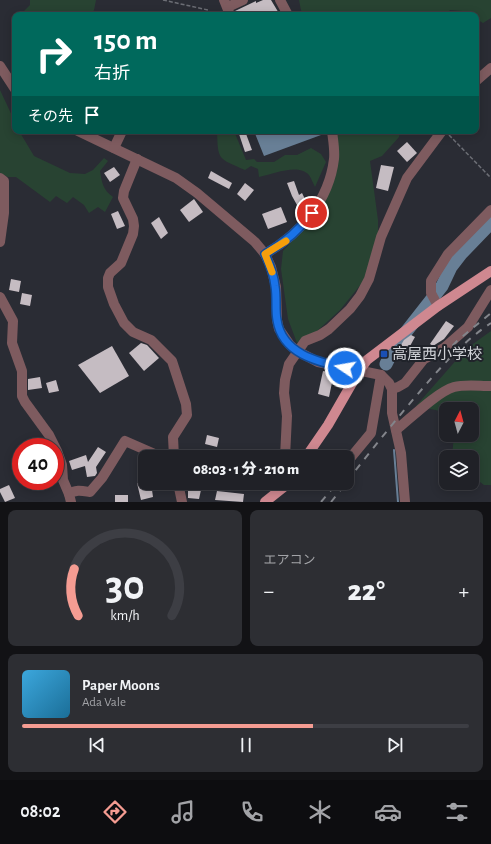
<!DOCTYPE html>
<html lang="ja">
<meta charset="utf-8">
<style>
:root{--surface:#202127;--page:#2d2e33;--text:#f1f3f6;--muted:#a2a3a7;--line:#3d3e44;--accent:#f59c92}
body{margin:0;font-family:"Alegreya Sans","Noto Sans JP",sans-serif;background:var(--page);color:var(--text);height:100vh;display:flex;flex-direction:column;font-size:15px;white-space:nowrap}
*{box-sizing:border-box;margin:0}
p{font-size:13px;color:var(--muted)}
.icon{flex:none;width:22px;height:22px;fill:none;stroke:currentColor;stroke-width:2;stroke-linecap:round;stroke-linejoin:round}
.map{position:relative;height:502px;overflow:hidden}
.panel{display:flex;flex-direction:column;gap:8px;padding:8px;background:#121215;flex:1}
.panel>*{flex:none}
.banner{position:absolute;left:12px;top:12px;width:467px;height:122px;border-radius:8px;box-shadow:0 2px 10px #0003,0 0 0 1px var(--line);background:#00695c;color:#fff;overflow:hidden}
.needle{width:26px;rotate:6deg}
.controls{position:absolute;left:439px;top:402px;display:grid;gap:8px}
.controls a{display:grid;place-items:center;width:40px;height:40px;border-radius:8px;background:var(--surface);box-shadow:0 2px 10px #0003,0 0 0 1px var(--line);font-size:20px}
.speed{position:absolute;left:12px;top:438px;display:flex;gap:8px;font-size:20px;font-weight:700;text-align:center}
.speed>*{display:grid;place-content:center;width:52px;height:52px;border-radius:50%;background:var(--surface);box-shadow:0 2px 10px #0003,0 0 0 1px var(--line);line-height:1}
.speed .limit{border:6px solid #d22;background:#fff;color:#111}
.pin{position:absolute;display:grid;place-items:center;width:34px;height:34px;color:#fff;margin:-17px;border:2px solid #fff;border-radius:50%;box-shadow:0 1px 4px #0007}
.me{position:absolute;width:44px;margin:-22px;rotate:282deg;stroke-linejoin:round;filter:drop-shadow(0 0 3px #0008)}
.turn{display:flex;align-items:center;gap:14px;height:84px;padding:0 16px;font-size:18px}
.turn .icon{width:52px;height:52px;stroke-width:2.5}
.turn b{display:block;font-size:28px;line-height:34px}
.then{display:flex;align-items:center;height:38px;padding:0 16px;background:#0003;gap:8px;font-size:15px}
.big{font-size:30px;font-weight:800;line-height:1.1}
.panel .widget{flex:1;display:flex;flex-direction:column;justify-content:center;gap:6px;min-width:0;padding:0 14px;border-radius:8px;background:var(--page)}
.panel .dial{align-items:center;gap:0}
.dial svg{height:104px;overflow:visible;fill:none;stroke:var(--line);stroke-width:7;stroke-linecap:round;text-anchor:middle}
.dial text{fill:var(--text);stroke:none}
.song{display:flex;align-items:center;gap:12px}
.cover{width:48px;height:48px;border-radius:6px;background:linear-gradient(135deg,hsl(200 70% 55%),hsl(200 70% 35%))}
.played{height:4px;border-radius:2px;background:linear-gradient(90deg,var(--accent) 65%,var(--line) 65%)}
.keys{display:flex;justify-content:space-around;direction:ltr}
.heat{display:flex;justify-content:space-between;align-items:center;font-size:22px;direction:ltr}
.panel .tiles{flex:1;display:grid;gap:8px;grid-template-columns:1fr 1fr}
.widget:last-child{grid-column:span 2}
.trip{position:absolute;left:138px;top:450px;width:216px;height:40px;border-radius:8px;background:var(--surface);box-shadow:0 2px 10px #0003,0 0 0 1px var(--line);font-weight:800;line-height:40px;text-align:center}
.tab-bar{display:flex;height:64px;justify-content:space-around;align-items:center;background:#0d0d10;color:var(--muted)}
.tab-bar .icon{width:28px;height:28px}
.tab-bar .current{color:var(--accent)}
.tab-bar b{font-size:18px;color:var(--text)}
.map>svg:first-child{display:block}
.green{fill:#284332}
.water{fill:#687f96}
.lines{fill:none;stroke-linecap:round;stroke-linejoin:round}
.stream{stroke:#687f96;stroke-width:2}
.river{stroke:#687f96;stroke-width:13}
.building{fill:#c5bcc2}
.path{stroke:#6c6e75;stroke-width:1.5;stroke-dasharray:4 2;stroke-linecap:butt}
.minor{stroke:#7e5b5f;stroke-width:10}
.major{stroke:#cf8890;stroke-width:10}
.rail{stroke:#83858b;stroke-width:2;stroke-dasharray:7 7;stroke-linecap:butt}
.route-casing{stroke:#114b97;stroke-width:10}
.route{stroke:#1a73e8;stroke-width:7}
.slow{stroke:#f59e0b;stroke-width:7}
.transit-dot{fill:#1a4fb4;stroke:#20232a;stroke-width:1.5}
.labels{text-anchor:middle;stroke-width:4;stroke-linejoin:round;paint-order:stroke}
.poi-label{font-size:15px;fill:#d0d2d7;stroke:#20232a;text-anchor:start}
</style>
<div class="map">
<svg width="491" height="502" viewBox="0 0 491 502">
<rect width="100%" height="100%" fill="#2a2c34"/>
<g class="green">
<polygon points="30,0 96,0 94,10 91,15 20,15 30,5"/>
<polygon points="299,0 491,0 491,18 483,23 476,19 476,15 469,15 462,11 450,10 446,15 302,15"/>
<path d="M 0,90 L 15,122 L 15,131 L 19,131 L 34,156 L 70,173 L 85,174 L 93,170 L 104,158 L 108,161 L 100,171 C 102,183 103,190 113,197 L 105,212 L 98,207 L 89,213 L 84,205 L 73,197 L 67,203 L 56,196 L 50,202 L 16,177 L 8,177 L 0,173 Z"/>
<path d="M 217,131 L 234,131 L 246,160 L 254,159 L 257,162 L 274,162 L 285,155 L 297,155 L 311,148 L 321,154 L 326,162 L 315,187 C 313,183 311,178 309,175 C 298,163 274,174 259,177 L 258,169 L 251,166 L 245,170 C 218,158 218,161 217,131 Z"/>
<polygon points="336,131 400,131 399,137 382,156 370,161 378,220 378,248 366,278 340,310 316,332 297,343 288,319 281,269 283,251 317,214 331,188"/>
<polygon points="491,331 491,485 484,485 472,476 472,457 452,457 454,435 472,435 472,409 446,409 446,418 440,411 416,406 466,349"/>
</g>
<polygon class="water" points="254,131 320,131 321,135 264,156"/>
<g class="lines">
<polyline class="stream" points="394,450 398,502"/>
<polyline class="river" points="386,364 395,346 442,286 451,267 461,254 491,223"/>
</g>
<g class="building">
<polygon points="263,0 271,0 280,15 236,15 235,11 256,1 256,3"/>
<polygon points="238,131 245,131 252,150 245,152"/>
<polygon points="407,142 417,153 407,162 397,151"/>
<polygon points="381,165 394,167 388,191 376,188"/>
<polygon points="114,167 120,175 110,182 104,173"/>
<polygon points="211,171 232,183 229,189 208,178"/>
<polygon points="294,181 299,195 302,193 305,199 297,205 292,196 287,183"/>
<polygon points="245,183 254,190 245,201 237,194"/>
<polygon points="194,199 203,212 189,222 180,210"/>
<polygon points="281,207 287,222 268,229 262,214"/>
<polygon points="118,211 125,226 117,229 111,214"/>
<polygon points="159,217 168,233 161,239 151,223"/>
<polygon points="11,279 21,281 19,292 9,290"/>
<polygon points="22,293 32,295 30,306 20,304"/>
<polygon points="446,321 454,326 444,339 433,346 430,344"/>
<polygon points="411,335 415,337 405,355 398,350 404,340"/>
<polygon points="141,343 147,345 159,358 144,371 129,353"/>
<polygon points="112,346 129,376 100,393 78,365"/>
<polygon points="323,371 334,373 329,397 318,394"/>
<polygon points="40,377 42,388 28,390 28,379"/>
<polygon points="56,380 59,391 49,393 46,383"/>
<polygon points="207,435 219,438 217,447 205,444"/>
<polygon points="98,447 106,452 96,467 97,473 95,476 87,477 85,466 72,470 69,461 86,455 88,462"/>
<polygon points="219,449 232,452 230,457 217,457"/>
<polygon points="145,482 145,483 159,483 160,489 152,490 153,497 141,500 137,483"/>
<polygon points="9,485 15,498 5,502 0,492 0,489"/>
<polygon points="188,489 201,490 199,499 188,498"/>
<polygon points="217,491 244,494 243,502 215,500"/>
<rect x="115" y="495" width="13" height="7"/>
</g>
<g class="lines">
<g class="path">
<polyline points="163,0 208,10 214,15"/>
<polyline points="449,135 491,178"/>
</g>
<g class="minor">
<polyline points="224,0 230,15"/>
<polyline points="280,0 288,15"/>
<polyline points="228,7 243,0"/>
<polyline points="0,66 15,89"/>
<polyline points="476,81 491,68"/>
<polyline points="78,131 176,178 197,193 255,242 265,254 271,267 276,287 277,320 279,329 290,345 297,351 318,362 381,375 389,383 392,389 392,413 401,453 405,502"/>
<polyline points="114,148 122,131"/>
<polyline points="137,159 124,191 123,198 133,219 134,226 133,234 121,263 110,273 108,278 108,287 114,304 124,323 133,332 151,340 172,361 186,404 187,415 173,437 174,457"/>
<polyline points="0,178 4,181 4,213 0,242"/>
<path d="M 265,254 C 300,234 329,201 334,159 C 335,150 333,140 332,131"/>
<polyline points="0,297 13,321 12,343 22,371 22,396 25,402 49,435 57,451 62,465 63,480 69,494"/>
<polyline points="438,306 431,293 431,281 448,254 491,210"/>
<polyline points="392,389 398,387 405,383 424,359 444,348 468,327 491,290"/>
<path d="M 396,430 C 410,419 437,392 454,387 C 465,384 479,386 491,386"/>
<polyline points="285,457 287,416 284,393 285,380 289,364 305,341 320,335 329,329 350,309 360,296 369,279 381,237 407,178 442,131"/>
<polyline points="347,462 371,433 381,375"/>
<polyline points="178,483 182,502"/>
<polyline points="328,485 330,483"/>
<path d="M 71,502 L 69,494 C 76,489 83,491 90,492 L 102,478 L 125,441 L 157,455 L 173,456"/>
</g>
<g class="major">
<polyline points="306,457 328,425 359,371 367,360 438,306 491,271"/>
<polyline points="265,502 285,486 288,483"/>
</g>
<g class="rail">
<polyline points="443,356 457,341 491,313"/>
<path d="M 347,481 C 370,452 393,423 417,395 C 440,368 461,343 491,323"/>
<polyline points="321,502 337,483"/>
<polyline points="331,502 346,483"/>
</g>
</g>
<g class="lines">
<defs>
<path id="route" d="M 312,213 C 299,231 284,243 265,254 C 270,265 274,275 275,286 C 277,298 275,309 277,320 C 282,354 318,362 345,368"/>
</defs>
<use href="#route" class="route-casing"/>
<use href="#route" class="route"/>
<polyline class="slow" points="272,272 265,254 286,241"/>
</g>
<rect class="transit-dot" x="380" y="350" width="8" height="8" rx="2"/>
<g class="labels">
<g class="poi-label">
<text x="392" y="359">高屋西小学校</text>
</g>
</g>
</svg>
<div class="controls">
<a><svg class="needle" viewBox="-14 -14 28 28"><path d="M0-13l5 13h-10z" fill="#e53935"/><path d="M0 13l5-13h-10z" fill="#a2a3a7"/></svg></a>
<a><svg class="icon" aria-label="layers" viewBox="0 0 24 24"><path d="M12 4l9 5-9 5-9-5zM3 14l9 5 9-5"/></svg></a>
</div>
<div class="speed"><div class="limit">40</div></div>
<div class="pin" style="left:312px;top:213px;background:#d93025"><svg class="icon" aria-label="arrive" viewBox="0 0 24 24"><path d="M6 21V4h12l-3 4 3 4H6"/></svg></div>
<svg class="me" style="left:345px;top:368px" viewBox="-20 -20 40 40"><circle r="17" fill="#1a73e8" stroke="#fff" stroke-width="3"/><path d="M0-11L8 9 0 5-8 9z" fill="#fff"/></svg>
<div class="trip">08:03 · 1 分 · 210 m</div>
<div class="banner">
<div class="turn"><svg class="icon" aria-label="right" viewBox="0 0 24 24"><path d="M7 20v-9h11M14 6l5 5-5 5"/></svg><div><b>150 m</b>右折</div></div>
<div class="then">その先<svg class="icon" aria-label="arrive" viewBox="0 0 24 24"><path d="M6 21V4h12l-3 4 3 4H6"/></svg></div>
</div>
</div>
<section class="panel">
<div class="tiles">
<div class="widget dial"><svg viewBox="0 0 100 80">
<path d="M14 69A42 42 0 1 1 86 69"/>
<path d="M14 69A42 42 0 0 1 11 33" stroke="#f59c92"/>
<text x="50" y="56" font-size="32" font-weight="700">30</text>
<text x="50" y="72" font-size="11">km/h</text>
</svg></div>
<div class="widget"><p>エアコン</p>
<div class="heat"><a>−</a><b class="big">22°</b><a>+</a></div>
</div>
<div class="widget">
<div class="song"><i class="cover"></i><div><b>Paper Moons</b><p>Ada Vale</p></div></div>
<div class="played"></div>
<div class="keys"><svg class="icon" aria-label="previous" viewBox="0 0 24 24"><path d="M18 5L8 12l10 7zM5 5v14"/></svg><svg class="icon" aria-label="pause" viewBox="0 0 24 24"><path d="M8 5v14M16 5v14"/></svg><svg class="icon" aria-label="next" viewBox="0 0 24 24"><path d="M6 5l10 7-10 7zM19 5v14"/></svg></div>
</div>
</div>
</section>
<nav class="tab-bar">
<b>08:02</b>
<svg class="icon current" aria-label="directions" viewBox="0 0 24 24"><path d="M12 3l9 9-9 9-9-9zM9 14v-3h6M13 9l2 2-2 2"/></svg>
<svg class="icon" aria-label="music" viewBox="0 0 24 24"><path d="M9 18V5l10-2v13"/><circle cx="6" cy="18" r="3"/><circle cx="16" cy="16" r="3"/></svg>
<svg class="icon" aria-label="phone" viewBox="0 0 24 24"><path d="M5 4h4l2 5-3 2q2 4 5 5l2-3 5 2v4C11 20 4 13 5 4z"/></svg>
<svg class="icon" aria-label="climate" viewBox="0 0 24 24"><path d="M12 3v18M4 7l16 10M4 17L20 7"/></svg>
<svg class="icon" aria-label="car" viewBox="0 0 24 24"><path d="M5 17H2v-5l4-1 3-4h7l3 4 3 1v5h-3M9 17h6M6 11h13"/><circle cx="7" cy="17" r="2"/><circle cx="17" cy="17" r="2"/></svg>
<svg class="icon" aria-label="filters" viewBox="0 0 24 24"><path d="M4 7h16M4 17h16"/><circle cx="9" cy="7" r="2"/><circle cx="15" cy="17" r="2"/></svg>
</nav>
